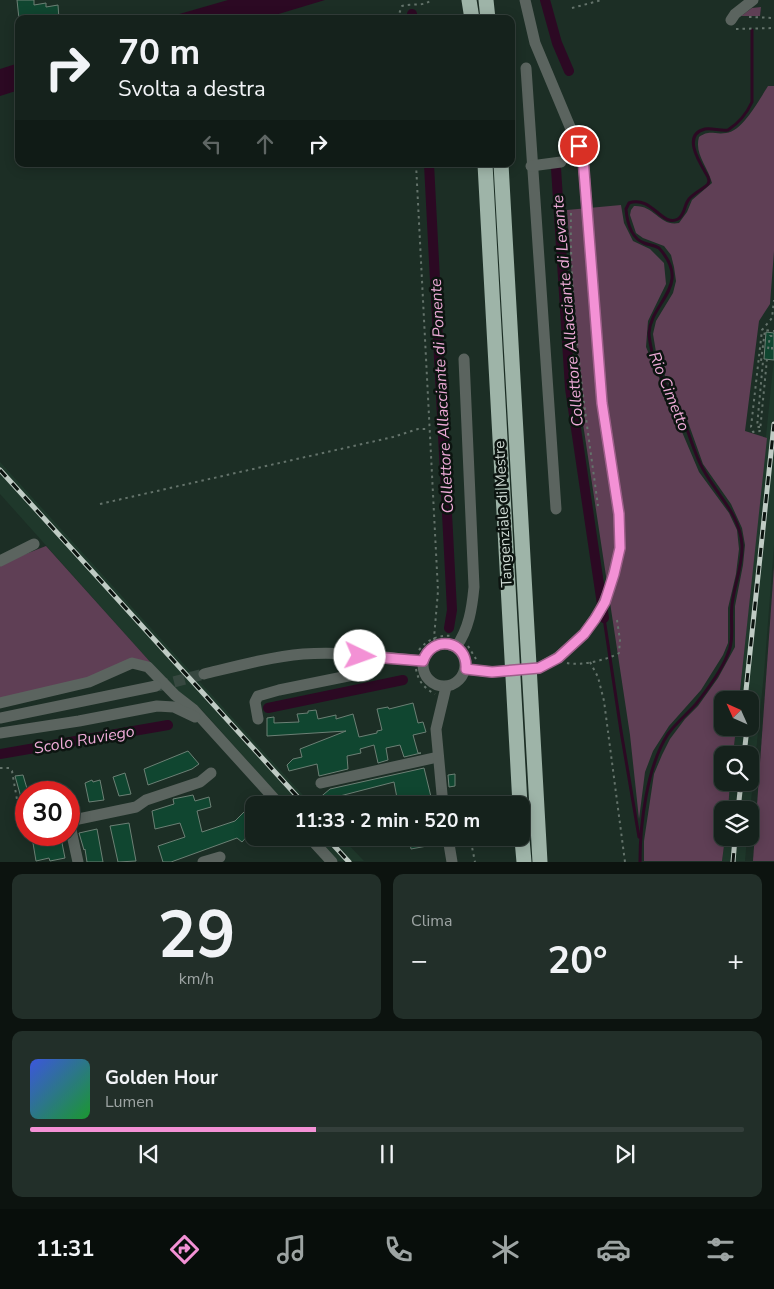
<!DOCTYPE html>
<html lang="it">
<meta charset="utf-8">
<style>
:root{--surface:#15221c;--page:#222f29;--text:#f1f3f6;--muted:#9da4a3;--line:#343f3b;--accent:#f391d5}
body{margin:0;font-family:"Nunito Sans",sans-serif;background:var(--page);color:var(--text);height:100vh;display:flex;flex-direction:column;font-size:19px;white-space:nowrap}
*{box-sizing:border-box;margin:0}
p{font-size:16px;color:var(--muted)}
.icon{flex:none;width:28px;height:28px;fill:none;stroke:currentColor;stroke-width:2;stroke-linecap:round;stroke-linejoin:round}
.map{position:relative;height:862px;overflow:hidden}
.drawer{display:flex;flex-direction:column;gap:12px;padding:12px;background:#0c130f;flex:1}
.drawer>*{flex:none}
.hud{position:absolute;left:15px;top:15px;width:500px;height:152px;border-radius:10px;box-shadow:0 2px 12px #0003,0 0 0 1px var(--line);background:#15221c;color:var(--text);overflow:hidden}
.needle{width:32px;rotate:315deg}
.controls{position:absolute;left:714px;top:691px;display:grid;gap:10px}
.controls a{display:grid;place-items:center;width:45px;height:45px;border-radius:10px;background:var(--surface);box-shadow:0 2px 12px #0003,0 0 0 1px var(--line);font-size:25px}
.speed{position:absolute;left:15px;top:781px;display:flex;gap:10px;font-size:25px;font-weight:700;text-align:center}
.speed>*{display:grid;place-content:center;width:65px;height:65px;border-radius:50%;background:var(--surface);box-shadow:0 2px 12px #0003,0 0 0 1px var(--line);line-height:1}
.speed .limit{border:8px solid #d22;background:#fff;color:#111}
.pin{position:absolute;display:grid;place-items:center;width:42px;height:42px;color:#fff;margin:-21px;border:2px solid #fff;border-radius:50%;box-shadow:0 1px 5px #0007}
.me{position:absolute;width:55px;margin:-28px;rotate:93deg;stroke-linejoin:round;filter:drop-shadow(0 0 4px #0008)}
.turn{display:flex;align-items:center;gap:18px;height:105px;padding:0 20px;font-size:22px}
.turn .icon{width:65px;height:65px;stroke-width:2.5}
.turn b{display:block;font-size:35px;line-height:42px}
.lanes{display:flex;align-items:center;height:48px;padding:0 20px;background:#0003;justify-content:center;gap:25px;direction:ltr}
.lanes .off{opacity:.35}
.big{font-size:38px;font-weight:700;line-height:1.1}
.drawer .tile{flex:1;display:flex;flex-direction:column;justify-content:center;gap:8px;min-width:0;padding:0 18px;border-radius:10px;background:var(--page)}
.drawer .dial{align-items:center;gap:0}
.dial b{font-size:65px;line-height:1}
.song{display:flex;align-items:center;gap:15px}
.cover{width:60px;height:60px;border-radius:8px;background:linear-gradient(135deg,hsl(230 70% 55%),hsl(130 70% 35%))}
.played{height:5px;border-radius:2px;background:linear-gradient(90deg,var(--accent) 40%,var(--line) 40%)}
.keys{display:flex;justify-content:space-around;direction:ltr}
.heat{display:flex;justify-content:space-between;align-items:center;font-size:28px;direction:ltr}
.drawer .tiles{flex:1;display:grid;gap:12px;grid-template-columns:1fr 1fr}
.tile:last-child{grid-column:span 2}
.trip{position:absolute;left:245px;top:796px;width:285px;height:50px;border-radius:10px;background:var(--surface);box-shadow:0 2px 12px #0003,0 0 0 1px var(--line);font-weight:700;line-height:50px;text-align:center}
.dock{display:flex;height:80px;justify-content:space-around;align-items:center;background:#080e0b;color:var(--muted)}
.dock .icon{width:35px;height:35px}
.dock .selected{color:var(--accent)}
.dock b{font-size:22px;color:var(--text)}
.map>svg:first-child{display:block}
.built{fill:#1f382b}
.green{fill:#5f3f55}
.water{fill:#2c0923}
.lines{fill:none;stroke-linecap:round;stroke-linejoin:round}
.stream{stroke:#2c0923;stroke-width:3}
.canal{stroke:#2c0923;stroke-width:10}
.building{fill:#104630;stroke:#6c8075}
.minor-tunnel{stroke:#374840;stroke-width:11;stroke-dasharray:11 5.5;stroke-linecap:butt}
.path{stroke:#64736b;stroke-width:2;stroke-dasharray:2.5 4;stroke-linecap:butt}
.minor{stroke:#5b645f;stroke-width:11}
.highway{stroke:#9eb4a8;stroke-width:15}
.rail-casing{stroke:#bfcbc4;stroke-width:5}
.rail{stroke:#0c1410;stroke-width:3;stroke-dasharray:9;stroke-linecap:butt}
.route-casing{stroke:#9e5e8a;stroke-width:12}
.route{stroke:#f391d5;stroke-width:9}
.labels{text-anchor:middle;stroke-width:5;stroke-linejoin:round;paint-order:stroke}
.street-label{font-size:15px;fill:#d1dcd6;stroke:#0c1410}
.water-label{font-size:16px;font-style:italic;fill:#edaad7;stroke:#0c1410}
</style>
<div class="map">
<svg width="774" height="862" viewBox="0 0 774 862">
<rect width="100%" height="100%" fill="#1c2e25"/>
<g class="built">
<polygon points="774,358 774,545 764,673 750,811 750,810 728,810 730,783 750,782 750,755 733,755 736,728 750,728 750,700 739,700"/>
<polygon points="0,462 312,805 287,805 202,710 182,696 152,664 0,494"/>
<polygon points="316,838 342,838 364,861 337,861"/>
<polygon points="725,838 747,838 745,861 722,861"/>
</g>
<g class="green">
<polygon points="761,7 760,16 741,16 752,8"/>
<path d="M 768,86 L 774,86 L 774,251 L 770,304 L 759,321 L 745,431 L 767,438 L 739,700 L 722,700 L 722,728 L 736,728 L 733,755 L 722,755 L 722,782 L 730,783 L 728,810 L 722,810 L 722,838 L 725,838 L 722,861 L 644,861 L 644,841 L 654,774 L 662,755 L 670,739 L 685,719 L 698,706 L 718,678 L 735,647 L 735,606 L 743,565 L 745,545 L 742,528 L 731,504 L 703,464 L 688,422 L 667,381 L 656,352 L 653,334 L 656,321 L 673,293 L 676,281 L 674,267 L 671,255 L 664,246 L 643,238 L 636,233 L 630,215 L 631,210 L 634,206 C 655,205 660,227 679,223 L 687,212 L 692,200 L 712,183 C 708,167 694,154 699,137 C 710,129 714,135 726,133 C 743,131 759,100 768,86 Z"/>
<polygon points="621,205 624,223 633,241 650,249 664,263 666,284 648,321 646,347 699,472 729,513 737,530 739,549 736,574 728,608 728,643 723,655 701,690 669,726 653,751 645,772 639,819 630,735 582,417 567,210"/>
<polygon points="46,546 152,664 0,700 0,564"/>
<polygon points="774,567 774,861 753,861"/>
</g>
<g class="water">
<polygon points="228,0 325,0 262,19 162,19"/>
<polygon points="19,63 19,90 0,96 0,69"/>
</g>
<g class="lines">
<g class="stream">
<polyline points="604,618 621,731 639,837"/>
<path d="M 640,862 C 640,824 647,766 668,734 C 676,723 687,714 696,704 C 707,690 720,673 727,656 C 735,640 730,622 732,605 C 734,585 743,565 742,545 C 740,514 717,495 703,469 C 695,455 691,439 685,424 C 675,400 658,377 652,352 C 651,347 649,339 649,333 C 651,301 693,286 659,248 C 654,245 649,245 644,243 C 631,238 627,221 626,209 L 629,203 C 652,195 662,228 678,219 C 685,215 684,205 689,199 C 694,193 702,190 708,184 L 709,181 L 708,177 C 702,166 680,135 705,129 C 713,128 720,131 728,130 C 739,123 747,113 752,102 L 752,30"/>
</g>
<g class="canal">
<polyline points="545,0 557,43 569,71"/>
<polyline points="412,14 413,19"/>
<polyline points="429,164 452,610 449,628"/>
<polyline points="556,168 570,388 604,618"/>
<polyline points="268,708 403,680"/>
<polyline points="0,754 168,725"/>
</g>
</g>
<g class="building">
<polygon points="17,0 34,0 34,5 46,3 46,7 58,5 59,19 19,19"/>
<polygon points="766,332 774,333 774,360 764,359"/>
<polygon points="413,703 418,723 423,722 426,732 413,735 418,753 421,753 404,757 400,745 386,748 388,760 378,763 374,745 360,749 361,753 347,756 348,769 319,776 317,764 289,771 287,765 293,759 302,757 300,749 346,731 267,736 267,718 274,717 274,723 299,722 297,714 308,713 308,711 316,710 318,719 336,715 336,719 353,714 359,737 377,733 377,731 382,730 377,709 388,707 389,709"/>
<polygon points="188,751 199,764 192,769 148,785 144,769"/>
<polygon points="424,768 433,805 379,805 379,800 397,798 394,782 336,797 337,805 311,805 330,789"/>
<polygon points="125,773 131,794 119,796 113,777"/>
<polygon points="455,774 455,786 449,787 448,775"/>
<polygon points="23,775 28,792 26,792 26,808 24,808 15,776"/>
<polygon points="92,780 93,782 100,780 104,800 89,802 85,783"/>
<polygon points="193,795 195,801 209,797 211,807 197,811 202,832 235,821 249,807 254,814 248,822 254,829 242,842 237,838 171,862 163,862 158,846 185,837 180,823 155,829 152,811 174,804 173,799"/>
<polygon points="129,823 136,861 118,862 110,826"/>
<polygon points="97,829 103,862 87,862 85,849 84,850 79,833"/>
<polygon points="61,838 65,858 50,861 49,858 36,861 33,843"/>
<polygon points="409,838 426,838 427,846 411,849"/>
</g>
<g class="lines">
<polyline class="minor-tunnel" points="158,686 204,674"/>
<g class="path">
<polyline points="572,8 602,0"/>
<polyline points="749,17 774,18"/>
<path d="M 400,19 L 399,14 L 402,6 C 412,3 424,7 431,0"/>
<polyline points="736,29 774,28"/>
<polyline points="416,164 438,591 434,638 436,645"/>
<path d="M 571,213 C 569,311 585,409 598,506"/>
<polyline points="772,347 772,351 774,351"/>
<polyline points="768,349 770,336 774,336"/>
<polyline points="767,359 760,431 753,432 751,427 762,330 772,318 774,300"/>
<polyline points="760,427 757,427 763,361 761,361 765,330 774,331"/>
<polyline points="100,504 393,437 418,429 429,429"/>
<polyline points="468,646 476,659"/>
<path d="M 419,650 C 428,639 438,635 452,636"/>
<polyline points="590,662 598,677 604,701 625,862"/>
<path d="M 567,663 C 581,666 607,660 619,653 L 620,640 L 617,620"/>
<path d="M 416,669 C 418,681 424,688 435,694"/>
<polyline points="0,768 9,768 12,771 22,828 26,828"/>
<polyline points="464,838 472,847 475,862"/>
</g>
<g class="minor">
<polyline points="731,20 735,14 753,0"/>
<polyline points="526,68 556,509"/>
<polyline points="531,166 561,162"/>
<polyline points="0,561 34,544"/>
<circle cx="444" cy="665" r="21"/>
<path d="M 456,647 C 469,629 472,608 474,587 L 464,359"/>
<polyline points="465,669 492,672 539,668 558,657 584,634 600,611 610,588 620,548 619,514 602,403 583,158 535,43 525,0"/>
<path d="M 204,674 C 237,666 270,657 303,654 C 343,651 384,657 423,661"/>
<polyline points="0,703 89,682 132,663 148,667 175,695 193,709 280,805"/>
<polyline points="0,718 156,686"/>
<polyline points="258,719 255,702 258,696 279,690 353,675 363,671 373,656"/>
<polyline points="0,733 79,721 157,706 174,707 195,717"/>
<polyline points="321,783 438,757"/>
<polyline points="443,805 436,729 446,687"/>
<polyline points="69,821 136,807 146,800 200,782 211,773"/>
<polyline points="69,821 78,862"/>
<polyline points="310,838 332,862"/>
<polyline points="448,838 452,862"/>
<polyline points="203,862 220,857"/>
</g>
<g class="highway">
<polyline points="469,0 472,19"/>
<polyline points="486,0 488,19"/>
<polyline points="485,164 520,805"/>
<polyline points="501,164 540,862"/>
<polyline points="521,828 524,862"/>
</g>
<defs>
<g id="rail">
<polyline points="0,470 305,805"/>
<polyline points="745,700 774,424"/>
<polyline points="744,755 747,728"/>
<polyline points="738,810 741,782"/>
<polyline points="327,838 349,862"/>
<polyline points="733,862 735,838"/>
</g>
</defs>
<use href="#rail" class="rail-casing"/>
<use href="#rail" class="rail"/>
</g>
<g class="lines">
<defs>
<path id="route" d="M 360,656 L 423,661 C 432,634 468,640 466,669 L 492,672 L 539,668 L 558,658 L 584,634 L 595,619 L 605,602 L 614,574 L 620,548 L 619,514 L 602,403 L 583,158 L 579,146"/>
</defs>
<use href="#route" class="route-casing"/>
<use href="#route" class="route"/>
</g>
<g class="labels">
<g class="street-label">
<text transform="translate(503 514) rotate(-93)" y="5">Tangenziale di Mestre</text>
</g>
<g class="water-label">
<text transform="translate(567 311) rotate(-95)" y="6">Collettore Allacciante di Levante</text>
<text transform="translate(670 391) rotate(68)" y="6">Rio Cimetto</text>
<text transform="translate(441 396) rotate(-93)" y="6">Collettore Allacciante di Ponente</text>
<text transform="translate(84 739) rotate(-10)" y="6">Scolo Ruviego</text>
</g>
</g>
</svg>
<div class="controls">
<a><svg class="needle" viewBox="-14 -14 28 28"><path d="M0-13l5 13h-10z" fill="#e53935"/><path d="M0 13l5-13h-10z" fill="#9da4a3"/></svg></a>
<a><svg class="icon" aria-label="search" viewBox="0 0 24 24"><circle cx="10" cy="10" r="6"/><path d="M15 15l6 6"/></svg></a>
<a><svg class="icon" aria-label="layers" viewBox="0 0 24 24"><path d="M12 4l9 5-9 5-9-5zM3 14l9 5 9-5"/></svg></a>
</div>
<div class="speed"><div class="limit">30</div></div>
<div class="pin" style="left:579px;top:146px;background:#d93025"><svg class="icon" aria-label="arrive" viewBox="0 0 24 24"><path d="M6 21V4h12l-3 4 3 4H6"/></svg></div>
<svg class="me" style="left:360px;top:656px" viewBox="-20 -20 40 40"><circle r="19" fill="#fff"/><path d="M0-13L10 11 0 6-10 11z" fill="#f391d5"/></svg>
<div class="trip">11:33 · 2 min · 520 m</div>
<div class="hud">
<div class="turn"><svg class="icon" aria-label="right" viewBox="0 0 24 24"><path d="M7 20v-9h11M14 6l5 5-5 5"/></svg><div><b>70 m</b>Svolta a destra</div></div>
<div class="lanes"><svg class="icon off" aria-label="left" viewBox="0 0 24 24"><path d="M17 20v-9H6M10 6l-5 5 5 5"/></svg><svg class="icon off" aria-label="ahead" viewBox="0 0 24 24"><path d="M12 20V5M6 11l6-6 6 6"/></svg><svg class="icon" aria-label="right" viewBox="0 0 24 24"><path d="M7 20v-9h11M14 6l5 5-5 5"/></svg></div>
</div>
</div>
<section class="drawer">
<div class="tiles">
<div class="tile dial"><b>29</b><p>km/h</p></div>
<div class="tile"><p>Clima</p>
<div class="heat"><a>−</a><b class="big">20°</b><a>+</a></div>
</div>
<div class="tile">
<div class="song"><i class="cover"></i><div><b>Golden Hour</b><p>Lumen</p></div></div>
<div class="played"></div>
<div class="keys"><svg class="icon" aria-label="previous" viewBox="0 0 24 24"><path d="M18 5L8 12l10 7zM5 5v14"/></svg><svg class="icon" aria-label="pause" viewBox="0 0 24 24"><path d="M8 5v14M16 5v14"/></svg><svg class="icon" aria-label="next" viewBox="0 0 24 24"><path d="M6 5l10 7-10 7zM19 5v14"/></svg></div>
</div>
</div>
</section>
<nav class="dock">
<b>11:31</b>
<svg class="icon selected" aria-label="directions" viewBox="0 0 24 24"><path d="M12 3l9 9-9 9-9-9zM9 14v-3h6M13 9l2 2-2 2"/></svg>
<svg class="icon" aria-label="music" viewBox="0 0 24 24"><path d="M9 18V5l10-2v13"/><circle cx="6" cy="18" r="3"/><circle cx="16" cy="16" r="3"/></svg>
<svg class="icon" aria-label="phone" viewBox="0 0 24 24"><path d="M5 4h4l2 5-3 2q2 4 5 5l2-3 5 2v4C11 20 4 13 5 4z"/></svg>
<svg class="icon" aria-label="climate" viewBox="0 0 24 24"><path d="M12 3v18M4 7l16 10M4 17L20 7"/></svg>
<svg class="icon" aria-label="car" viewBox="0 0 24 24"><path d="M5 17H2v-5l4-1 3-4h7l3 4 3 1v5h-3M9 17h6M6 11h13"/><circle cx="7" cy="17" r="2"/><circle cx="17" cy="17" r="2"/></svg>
<svg class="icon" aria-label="filters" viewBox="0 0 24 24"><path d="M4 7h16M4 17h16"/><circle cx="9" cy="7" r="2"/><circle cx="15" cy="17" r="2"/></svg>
</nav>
